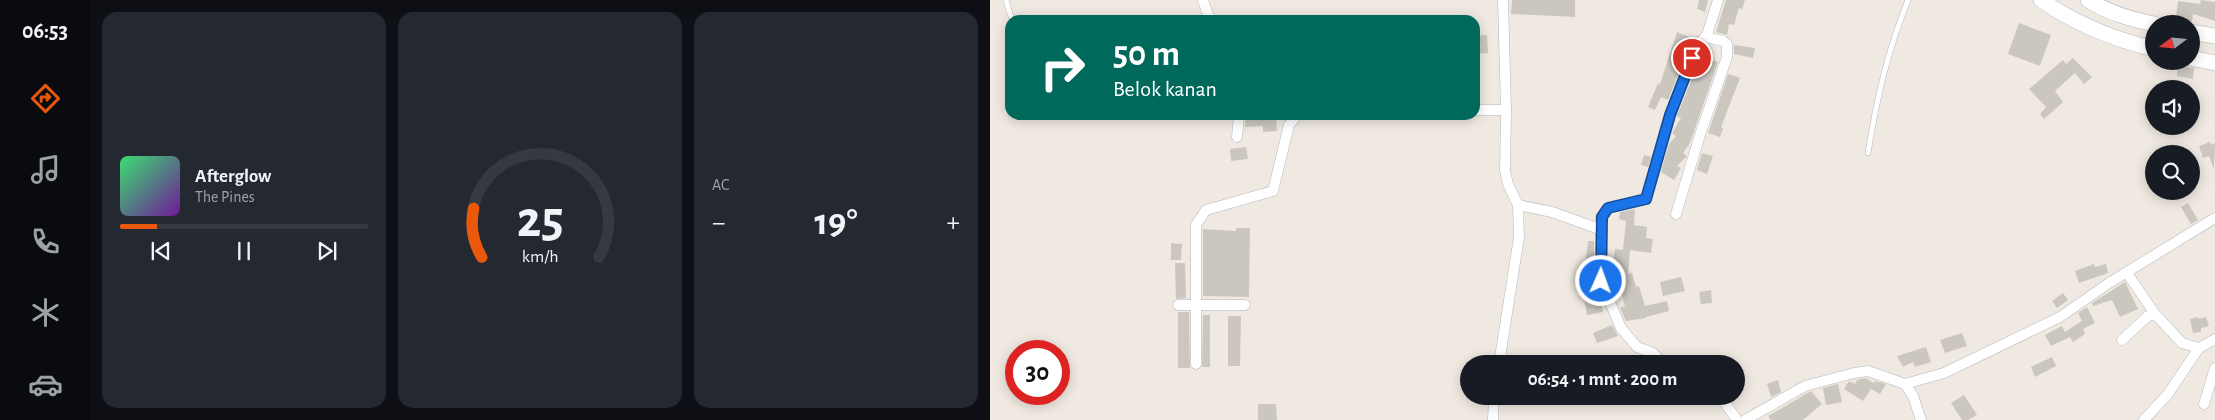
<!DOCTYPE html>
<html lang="id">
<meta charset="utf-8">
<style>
:root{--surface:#171b24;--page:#242831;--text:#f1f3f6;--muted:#9ea1a6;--line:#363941;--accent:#ea580c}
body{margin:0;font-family:"Alegreya Sans",sans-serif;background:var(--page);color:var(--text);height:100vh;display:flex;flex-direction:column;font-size:19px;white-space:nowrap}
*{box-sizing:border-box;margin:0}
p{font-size:16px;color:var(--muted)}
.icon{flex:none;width:28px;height:28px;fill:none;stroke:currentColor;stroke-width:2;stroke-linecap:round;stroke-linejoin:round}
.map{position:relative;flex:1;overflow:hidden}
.sheet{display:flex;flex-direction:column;gap:12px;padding:12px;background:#0d0f14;width:900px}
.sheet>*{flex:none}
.hud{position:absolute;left:15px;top:15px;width:475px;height:105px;border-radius:15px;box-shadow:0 2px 12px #0003;background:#00695c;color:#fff;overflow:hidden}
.needle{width:32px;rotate:254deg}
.tools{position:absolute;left:1155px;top:15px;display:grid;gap:10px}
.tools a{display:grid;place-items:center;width:55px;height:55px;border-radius:50%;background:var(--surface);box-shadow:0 2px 12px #0003;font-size:25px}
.speed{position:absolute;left:15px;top:340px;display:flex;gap:10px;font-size:25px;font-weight:700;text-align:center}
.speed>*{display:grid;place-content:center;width:65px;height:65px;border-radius:50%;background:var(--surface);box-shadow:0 2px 12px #0003;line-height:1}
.speed .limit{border:8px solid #d22;background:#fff;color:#111}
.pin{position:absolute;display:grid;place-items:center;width:42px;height:42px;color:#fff;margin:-21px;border:2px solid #fff;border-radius:50%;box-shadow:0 1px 5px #0007}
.me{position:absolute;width:55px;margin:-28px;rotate:2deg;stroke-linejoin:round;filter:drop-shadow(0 0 4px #0008)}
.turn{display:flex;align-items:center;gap:18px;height:105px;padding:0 25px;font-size:22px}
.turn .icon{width:65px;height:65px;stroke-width:2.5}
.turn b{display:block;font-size:35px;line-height:42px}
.big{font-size:38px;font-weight:700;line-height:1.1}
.sheet .widget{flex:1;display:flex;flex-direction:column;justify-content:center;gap:8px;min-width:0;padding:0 18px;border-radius:15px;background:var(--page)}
.sheet .dial{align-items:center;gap:0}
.dial svg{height:130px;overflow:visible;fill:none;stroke:var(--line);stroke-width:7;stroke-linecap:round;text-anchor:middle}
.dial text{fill:var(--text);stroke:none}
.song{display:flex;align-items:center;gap:15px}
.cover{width:60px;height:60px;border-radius:8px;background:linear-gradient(135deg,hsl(140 70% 55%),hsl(280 70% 35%))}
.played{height:5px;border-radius:2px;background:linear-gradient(90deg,var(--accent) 15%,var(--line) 15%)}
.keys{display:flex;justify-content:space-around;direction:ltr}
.heat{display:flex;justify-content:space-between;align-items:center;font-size:28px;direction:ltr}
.sheet .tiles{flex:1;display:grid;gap:12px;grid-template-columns:repeat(3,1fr)}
.trip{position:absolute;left:470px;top:355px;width:285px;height:50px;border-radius:25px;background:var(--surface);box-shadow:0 2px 12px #0003;font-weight:700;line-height:50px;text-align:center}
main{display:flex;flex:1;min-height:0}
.tabs{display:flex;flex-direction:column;width:90px;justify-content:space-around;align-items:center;background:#090b0e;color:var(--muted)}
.tabs .icon{width:35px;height:35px}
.tabs .current{color:var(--accent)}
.tabs b{font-size:22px;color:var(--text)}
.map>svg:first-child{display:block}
.building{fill:#cbc7bf}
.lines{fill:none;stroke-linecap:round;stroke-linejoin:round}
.service-casing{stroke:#b4b7c1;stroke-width:6}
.minor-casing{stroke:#b4b7c1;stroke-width:11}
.secondary-casing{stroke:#b4b7c1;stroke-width:16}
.service{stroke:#fff;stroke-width:5}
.minor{stroke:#fff;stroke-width:10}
.secondary{stroke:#fff;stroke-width:15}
.route-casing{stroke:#114b97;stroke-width:12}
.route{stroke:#1a73e8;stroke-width:9}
</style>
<main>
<nav class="tabs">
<b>06:53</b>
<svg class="icon current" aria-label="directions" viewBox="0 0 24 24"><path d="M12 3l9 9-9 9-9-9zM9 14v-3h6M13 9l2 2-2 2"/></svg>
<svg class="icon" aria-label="music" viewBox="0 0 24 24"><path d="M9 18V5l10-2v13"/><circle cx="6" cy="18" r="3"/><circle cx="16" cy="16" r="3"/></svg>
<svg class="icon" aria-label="phone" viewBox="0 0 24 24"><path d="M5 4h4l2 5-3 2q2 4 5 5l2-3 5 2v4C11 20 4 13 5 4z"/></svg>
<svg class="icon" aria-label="climate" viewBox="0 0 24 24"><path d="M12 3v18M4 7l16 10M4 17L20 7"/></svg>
<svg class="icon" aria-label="car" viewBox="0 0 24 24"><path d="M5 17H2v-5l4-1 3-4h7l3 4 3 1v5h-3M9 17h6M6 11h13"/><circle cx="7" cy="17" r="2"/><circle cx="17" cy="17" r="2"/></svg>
</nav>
<section class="sheet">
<div class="tiles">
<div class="widget">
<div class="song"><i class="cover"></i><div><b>Afterglow</b><p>The Pines</p></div></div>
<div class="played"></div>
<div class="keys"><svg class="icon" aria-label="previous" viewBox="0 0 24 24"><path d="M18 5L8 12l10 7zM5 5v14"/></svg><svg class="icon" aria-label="pause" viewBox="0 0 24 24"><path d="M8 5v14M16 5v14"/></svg><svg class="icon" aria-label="next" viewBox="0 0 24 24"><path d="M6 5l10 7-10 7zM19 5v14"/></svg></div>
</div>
<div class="widget dial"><svg viewBox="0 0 100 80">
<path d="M14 69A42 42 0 1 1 86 69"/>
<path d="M14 69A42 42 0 0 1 9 39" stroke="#ea580c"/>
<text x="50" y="56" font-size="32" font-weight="700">25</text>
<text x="50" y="72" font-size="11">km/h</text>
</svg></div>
<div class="widget"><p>AC</p>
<div class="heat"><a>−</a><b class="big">19°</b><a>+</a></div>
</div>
</div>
</section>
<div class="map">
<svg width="1225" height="420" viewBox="0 0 1225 420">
<rect width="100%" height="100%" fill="#efe9e1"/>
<g class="building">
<polygon points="522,0 585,0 585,17 521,14"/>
<polygon points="709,0 718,0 715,12 707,9"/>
<polygon points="736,0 755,0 752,9 749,8 744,25 739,24 737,35 726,32"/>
<polygon points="1211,0 1225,2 1225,21 1203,14 1202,21 1186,19 1188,1 1210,4"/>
<polygon points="1029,23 1061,35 1050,66 1018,54"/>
<polygon points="687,32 702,38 697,50 698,50 678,100 671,97 665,110 658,107 668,83 670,84"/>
<polygon points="497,35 498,53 485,54 485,36"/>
<polygon points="744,45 765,48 763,58 744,54"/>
<polygon points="711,56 728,62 700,143 693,153 697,156 687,166 691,168 684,180 671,172 679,144 686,136 682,133 691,118 687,116"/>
<polygon points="1083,58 1102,77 1094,84 1085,73 1065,91 1073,102 1054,119 1050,114 1056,107 1039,89 1073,60 1076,64"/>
<polygon points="1188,65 1204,68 1203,79 1187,76"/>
<polygon points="738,74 750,78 731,127 733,128 730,137 718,133 719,131"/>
<polygon points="256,115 286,115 287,131 273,132 273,126 255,127"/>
<polygon points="1220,142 1221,145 1225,143 1224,169 1219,156 1213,158 1209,146"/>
<polygon points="256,147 258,159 241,161 240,149"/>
<polygon points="712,153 723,156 717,174 707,170"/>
<polygon points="654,155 661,157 658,167 651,165"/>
<polygon points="1198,203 1208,220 1201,224 1191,207"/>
<polygon points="645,209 644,225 657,227 656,238 663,239 661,253 640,250 638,274 642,273 646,287 649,286 655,306 677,301 679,311 656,317 656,318 636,321 630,308 635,306 630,288 626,289 622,272 618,272 618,263 623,263 625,249 633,250 636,221 629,219 630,212"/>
<polygon points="246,228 260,228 259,297 213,296 213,229 246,231"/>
<polygon points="598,241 604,241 604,260 596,259"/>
<polygon points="181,243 192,244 191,260 181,260"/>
<polygon points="185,263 195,263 196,298 186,299"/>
<polygon points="1104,264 1105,267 1116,264 1118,273 1089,283 1085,271"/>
<polygon points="691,277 695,291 673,296 670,282"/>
<polygon points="1135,282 1148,309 1130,317 1122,300 1103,306 1102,303"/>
<polygon points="607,290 613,312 597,315 593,291"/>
<polygon points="721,290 722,303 711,304 709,292"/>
<polygon points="1073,293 1078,300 1067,308 1062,301"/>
<polygon points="1097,307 1105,323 1093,329 1095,334 1083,342 1080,337 1061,346 1055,335 1072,326 1075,332 1092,321 1088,313"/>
<polygon points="188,312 199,312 200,368 188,368"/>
<polygon points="213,315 220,315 220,367 212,367"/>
<polygon points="238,316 251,316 250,366 238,366"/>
<polygon points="1208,317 1209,319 1216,317 1219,326 1211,328 1211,332 1203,333 1200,319"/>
<polygon points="622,325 628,336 607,343 603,333"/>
<polygon points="972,333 977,346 955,353 950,340"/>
<polygon points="936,347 941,362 925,367 923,362 913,367 907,356"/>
<polygon points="1062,357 1066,366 1045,377 1041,367"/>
<polygon points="876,378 883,383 885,381 896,384 890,394 881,389 873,401 854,389 859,381 865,384 867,380"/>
<polygon points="788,380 791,392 781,397 777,384"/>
<polygon points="848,384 852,402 836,405 833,388"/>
<polygon points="821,391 832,404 813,420 781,420 778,416"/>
<polygon points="974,395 987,415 978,420 972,420 961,403"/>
<polygon points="268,404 286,404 287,420 268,420"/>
</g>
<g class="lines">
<defs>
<g id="service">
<polyline points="16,0 20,14 23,20"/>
<polyline points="41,20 44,19"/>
<path d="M 878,153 C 887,97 897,53 918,0"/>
</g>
<g id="minor">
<polyline points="213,0 220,20"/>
<polyline points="485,110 516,110"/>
<polyline points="247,137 249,115"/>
<polyline points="528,205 562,212 612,230"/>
<polyline points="686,214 710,135 737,57 737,44 733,41 715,37"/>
<polyline points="1137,273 1165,314"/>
<polyline points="188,305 255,305"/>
<polyline points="1132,340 1158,316 1165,314 1192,343 1209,348"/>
<polyline points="206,364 206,225 216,210 283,191 299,125 307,115"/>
<polyline points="509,364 529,237 528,205 518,184 515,171 516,110 513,0"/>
<polyline points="673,364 663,353 647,347 631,328 611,281 611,217 618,208 656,199 680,115 702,58 711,41 717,35 728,0"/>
<polyline points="915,384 954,373 1070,317 1119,283 1225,218"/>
<polyline points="699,396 714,396"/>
<polyline points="726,396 735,403 747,420"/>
<polyline points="1214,404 1225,368"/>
<polyline points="503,420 504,396"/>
<polyline points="755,420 815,386 864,373 878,371 915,384 923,396 931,420"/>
<polyline points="1154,420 1178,394 1209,348 1225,339"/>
</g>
<g id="secondary">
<path d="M 1051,0 C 1086,24 1122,39 1164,49"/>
<path d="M 1098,0 C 1119,13 1140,19 1164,24"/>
<polyline points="1201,32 1225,36"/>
<polyline points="1201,58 1225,63"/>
</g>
</defs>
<use href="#service" class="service-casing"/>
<use href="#minor" class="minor-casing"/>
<use href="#secondary" class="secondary-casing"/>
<use href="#service" class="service"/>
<use href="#minor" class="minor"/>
<use href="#secondary" class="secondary"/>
</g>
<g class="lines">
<defs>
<polyline id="route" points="611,281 612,217 618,208 656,199 680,115 702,58"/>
</defs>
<use href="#route" class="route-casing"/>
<use href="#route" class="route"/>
</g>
</svg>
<div class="tools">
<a><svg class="needle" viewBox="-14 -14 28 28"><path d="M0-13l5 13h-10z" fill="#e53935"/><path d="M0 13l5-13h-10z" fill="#9ea1a6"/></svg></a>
<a><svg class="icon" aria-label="sound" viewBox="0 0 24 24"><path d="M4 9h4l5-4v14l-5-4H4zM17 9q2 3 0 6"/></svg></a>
<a><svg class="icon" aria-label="search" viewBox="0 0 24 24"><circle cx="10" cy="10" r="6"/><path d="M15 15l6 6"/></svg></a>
</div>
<div class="speed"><div class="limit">30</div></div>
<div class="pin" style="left:702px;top:58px;background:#d93025"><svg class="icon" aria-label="arrive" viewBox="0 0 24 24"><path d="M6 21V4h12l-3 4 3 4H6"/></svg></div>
<svg class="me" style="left:611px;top:281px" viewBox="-20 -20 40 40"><circle r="17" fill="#1a73e8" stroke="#fff" stroke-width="3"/><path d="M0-11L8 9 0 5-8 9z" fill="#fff"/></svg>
<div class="trip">06:54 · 1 mnt · 200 m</div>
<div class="hud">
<div class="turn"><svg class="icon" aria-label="right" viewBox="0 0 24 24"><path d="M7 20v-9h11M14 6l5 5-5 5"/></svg><div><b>50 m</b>Belok kanan</div></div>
</div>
</div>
</main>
